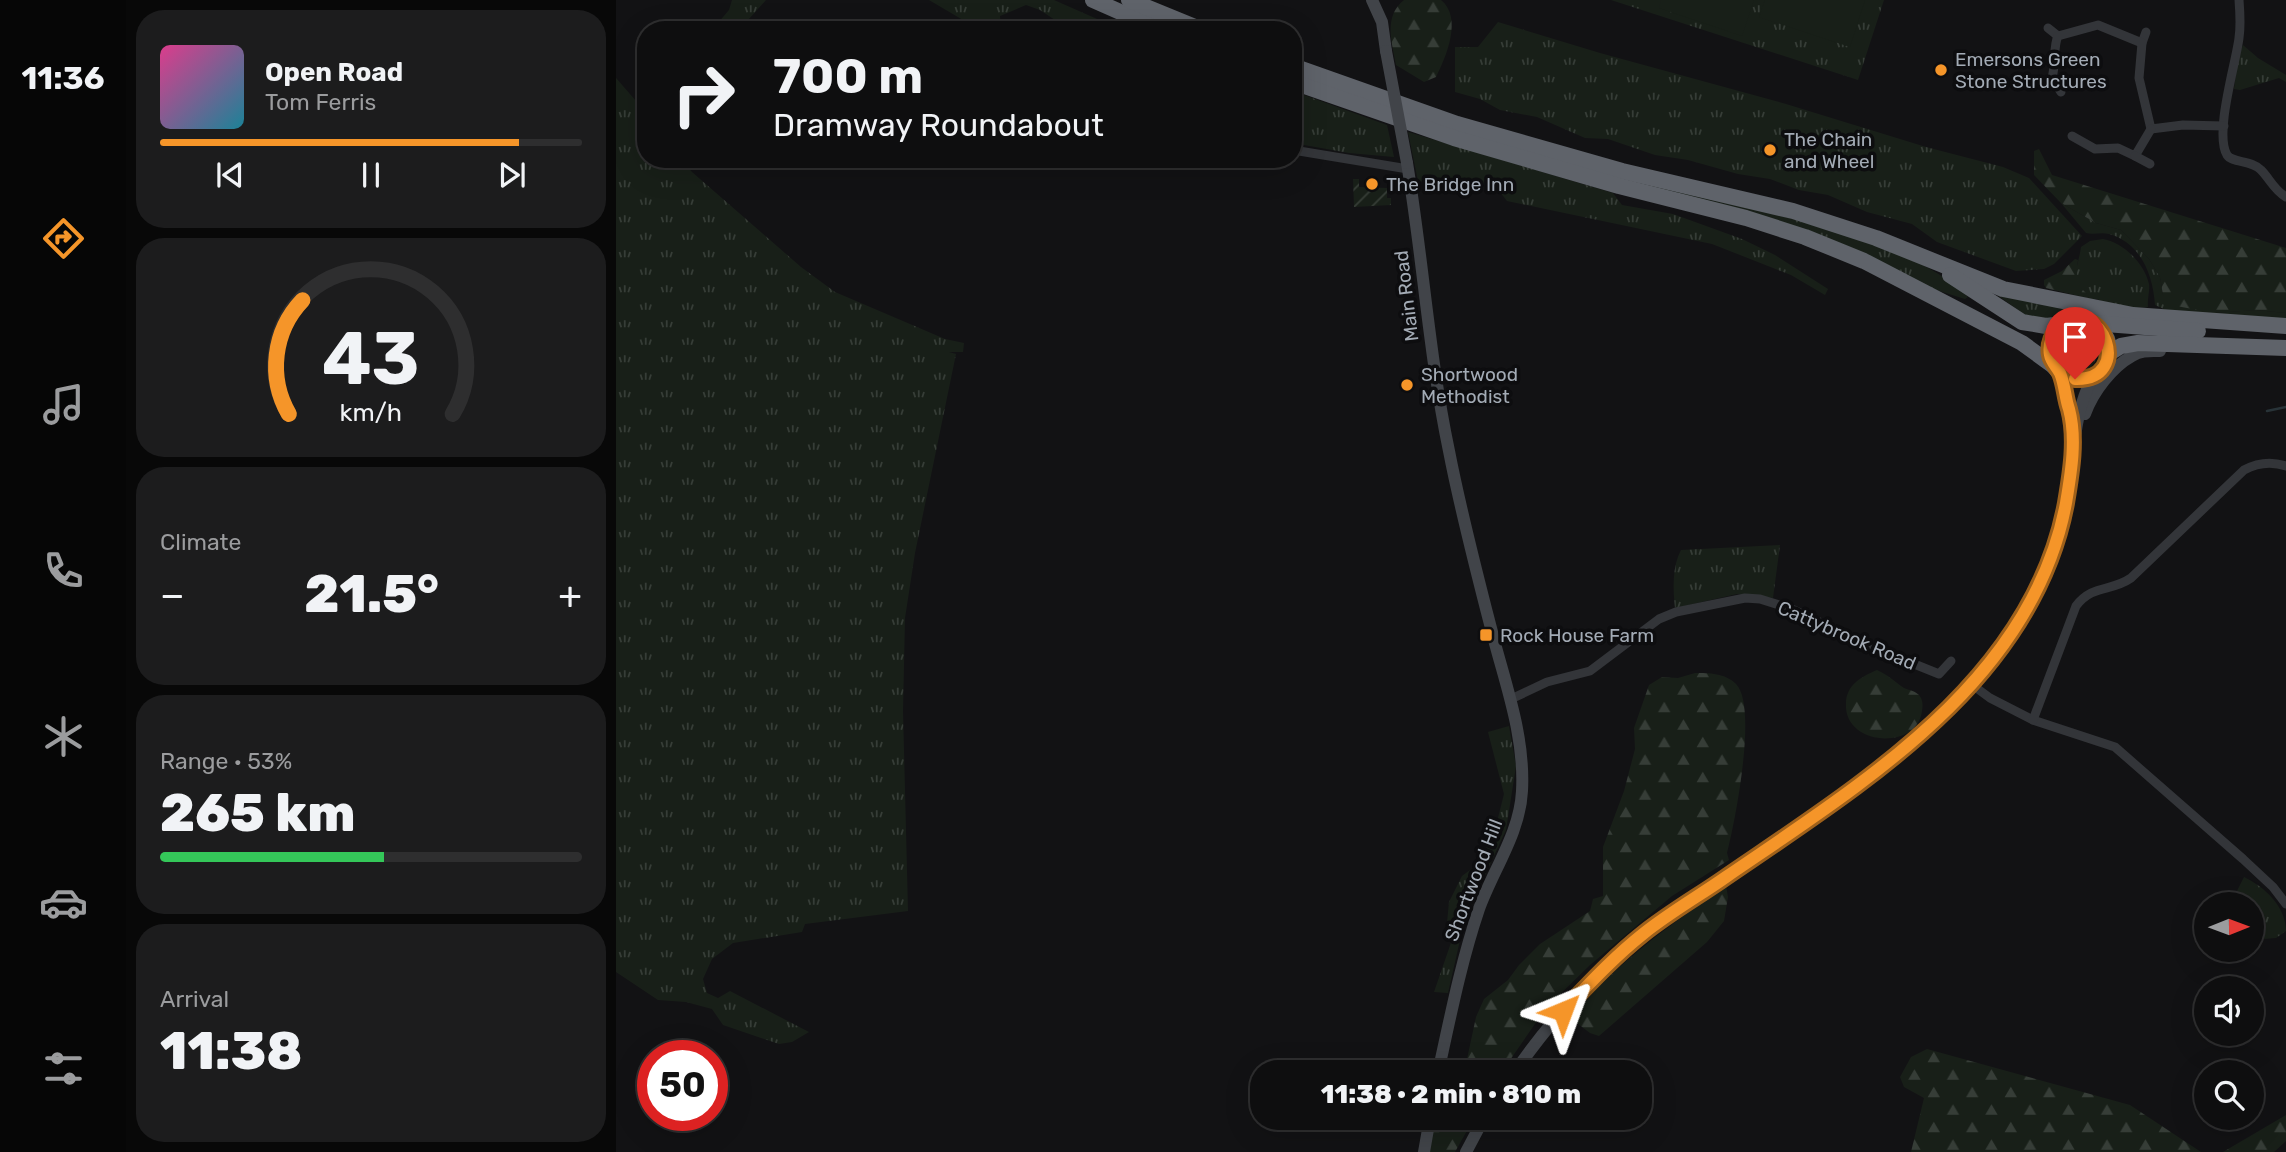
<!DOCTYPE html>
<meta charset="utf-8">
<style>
:root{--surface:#0e0e0f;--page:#1c1c1d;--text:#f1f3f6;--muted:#9b9c9e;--line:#2e2e2f;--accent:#f59529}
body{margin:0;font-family:Rubik,sans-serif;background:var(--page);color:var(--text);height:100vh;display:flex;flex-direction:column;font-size:26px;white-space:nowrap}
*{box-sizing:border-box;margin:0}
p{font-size:23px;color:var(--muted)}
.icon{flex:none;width:38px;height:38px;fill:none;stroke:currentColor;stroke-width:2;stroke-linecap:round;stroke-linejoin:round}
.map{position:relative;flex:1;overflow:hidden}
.side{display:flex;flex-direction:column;gap:10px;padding:10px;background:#080808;width:490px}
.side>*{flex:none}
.guide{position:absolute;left:21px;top:21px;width:665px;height:147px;border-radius:28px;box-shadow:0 7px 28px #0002,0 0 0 2px var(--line);background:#0e0e0f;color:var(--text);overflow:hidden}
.needle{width:46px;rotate:89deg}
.controls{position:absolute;left:1578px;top:892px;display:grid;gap:14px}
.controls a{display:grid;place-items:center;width:70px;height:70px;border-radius:50%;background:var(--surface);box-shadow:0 7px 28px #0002,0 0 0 2px var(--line);font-size:35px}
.speed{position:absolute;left:21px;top:1040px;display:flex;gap:14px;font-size:35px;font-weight:700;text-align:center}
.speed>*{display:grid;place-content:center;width:91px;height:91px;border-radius:50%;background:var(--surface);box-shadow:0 7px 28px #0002,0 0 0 2px var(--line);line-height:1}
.speed .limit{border:10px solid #d22;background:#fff;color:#111}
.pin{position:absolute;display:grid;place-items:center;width:60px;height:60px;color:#fff;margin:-72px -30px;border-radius:50% 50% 50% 0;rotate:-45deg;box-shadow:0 0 7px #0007}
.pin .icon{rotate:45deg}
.me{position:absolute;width:77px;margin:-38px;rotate:44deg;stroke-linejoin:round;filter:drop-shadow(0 0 5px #0008)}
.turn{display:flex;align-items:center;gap:24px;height:147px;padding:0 21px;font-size:32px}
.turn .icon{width:91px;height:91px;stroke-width:2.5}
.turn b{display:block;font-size:49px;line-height:60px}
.big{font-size:52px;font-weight:800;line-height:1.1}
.side .widget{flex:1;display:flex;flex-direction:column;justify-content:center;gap:10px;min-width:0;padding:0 24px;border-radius:28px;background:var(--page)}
.side .dial{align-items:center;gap:0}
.dial svg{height:182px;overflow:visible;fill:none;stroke:var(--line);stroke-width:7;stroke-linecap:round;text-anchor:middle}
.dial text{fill:var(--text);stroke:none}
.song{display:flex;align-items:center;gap:21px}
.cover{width:84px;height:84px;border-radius:10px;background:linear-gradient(135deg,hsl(330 70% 55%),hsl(190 70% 35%))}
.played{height:7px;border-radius:4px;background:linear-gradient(90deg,var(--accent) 85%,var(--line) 85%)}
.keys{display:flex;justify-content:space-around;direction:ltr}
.heat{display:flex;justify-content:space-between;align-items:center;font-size:38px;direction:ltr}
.charge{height:10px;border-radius:5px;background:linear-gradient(90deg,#34c759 53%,var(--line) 0)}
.trip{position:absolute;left:634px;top:1060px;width:402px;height:70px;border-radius:28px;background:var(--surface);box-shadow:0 7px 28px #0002,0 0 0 2px var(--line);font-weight:800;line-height:70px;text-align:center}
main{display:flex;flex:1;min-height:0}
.dock{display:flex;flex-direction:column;width:126px;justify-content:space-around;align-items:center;background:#060606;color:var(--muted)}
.dock .icon{width:49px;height:49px}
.dock .active{color:var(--accent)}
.dock b{font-size:32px;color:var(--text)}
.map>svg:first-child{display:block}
.grass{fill:url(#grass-tufts)}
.forest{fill:url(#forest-firs)}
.garden{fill:url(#garden-furrows)}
.pitch{fill:#181f18}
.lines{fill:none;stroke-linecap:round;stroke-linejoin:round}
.stream{stroke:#283338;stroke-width:2.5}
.street{stroke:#333539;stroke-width:9}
.secondary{stroke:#414449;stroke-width:12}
.highway{stroke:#5f636a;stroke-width:16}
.secondary-bridge{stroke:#414449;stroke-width:12}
.route-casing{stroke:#9f611b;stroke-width:18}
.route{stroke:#f59529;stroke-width:12}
.poi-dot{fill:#f59529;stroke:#0d0d0f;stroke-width:2.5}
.labels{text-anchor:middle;stroke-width:7;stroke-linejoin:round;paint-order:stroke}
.poi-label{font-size:19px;fill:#a3abb5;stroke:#0d0d0f;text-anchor:start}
.street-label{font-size:19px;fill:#a3abb5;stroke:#0d0d0f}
</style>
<main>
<nav class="dock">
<b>11:36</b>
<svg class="icon active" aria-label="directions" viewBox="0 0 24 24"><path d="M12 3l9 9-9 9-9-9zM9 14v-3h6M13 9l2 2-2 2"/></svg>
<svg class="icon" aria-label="music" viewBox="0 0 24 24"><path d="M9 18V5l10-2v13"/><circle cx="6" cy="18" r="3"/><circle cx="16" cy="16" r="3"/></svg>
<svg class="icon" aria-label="phone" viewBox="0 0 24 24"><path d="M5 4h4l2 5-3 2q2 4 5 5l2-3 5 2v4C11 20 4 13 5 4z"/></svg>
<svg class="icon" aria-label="climate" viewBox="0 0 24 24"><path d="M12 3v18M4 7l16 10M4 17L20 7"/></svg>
<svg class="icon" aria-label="car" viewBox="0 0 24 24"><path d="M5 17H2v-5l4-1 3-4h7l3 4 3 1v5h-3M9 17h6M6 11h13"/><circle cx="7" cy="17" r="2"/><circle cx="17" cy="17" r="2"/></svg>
<svg class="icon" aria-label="filters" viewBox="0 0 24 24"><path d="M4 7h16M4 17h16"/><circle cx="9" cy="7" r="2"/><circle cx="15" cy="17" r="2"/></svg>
</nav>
<section class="side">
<div class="widget">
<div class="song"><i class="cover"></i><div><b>Open Road</b><p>Tom Ferris</p></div></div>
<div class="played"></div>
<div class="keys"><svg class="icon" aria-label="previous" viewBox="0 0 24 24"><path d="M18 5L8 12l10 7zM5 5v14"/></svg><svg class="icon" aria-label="pause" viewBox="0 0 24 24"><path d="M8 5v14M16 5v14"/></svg><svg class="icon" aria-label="next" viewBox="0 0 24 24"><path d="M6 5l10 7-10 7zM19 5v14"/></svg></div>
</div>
<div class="widget dial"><svg viewBox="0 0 100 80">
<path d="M14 69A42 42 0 1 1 86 69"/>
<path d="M14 69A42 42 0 0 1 20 19" stroke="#f59529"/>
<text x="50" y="56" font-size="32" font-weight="700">43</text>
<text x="50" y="72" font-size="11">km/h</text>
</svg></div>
<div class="widget"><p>Climate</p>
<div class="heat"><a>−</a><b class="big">21.5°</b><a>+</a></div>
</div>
<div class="widget"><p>Range · 53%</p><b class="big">265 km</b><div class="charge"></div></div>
<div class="widget"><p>Arrival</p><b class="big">11:38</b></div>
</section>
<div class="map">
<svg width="1670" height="1152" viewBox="0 0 1670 1152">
<defs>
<pattern id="grass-tufts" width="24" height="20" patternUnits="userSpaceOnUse" patternTransform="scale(1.75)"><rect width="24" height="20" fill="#181f18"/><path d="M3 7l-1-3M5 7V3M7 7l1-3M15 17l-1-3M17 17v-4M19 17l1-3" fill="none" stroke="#363d37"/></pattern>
<pattern id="forest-firs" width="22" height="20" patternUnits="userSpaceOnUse" patternTransform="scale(1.75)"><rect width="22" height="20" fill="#181f18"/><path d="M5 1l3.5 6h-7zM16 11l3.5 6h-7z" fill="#363d37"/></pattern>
<pattern id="garden-furrows" width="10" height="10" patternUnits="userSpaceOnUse" patternTransform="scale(1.75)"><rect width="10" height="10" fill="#181f18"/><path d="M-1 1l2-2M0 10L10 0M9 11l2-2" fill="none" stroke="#363d37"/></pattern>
</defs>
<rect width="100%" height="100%" fill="#121214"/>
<g class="grass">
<polygon points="116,0 150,0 123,30 96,30 113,10"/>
<polygon points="313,0 438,0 506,30 454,30 424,10 410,5 384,16 385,30 364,30"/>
<polygon points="995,0 1268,0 1242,80"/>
<polygon points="882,22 984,53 1170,104 1310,147 1387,167 1413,178 1466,236 1438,264 1428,269 1400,271 1321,242 1296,224 1251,212 1212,195 1183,190 1154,179 1122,174 1072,160 1039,155 992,139 969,138 921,117 884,110 864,99 839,92 839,47 862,47"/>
<polygon points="1627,45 1642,58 1670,75 1670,82 1663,78 1624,90 1618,89 1622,58"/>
<polygon points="0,78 27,109 30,107 30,159 65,159 76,172 185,267 219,292 329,339 348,343 347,352 333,352 340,354 299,553 289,618 287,711 292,911 189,924 186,932 117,943 96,959 87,979 91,993 102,998 114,991 193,1032 176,1042 163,1044 107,1025 96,1009 70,1002 42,1000 0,972"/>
<polygon points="677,91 771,125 778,157 733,153 677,143"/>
<polygon points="792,132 997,193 1006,205 1057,214 1126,239 1159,255 1212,289 1209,295 1175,275 1096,244 891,201 884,192 802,181"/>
<path d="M 960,167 C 1010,179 1061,191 1111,203 C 1181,220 1300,245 1352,297 L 1349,299 L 1317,289 Z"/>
<path d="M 1445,203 L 1480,223 L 1505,230 L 1533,259 L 1544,277 L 1547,295 L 1598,313 L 1640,310 L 1670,313 L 1670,321 L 1550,310 L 1539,305 C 1537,275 1525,243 1493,234 C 1485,232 1478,235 1470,233 Z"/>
<path d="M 1487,239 C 1508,243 1528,263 1533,284 C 1534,291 1531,299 1532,307 C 1513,310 1465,302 1460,279 C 1459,268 1464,257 1465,247 L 1474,241 Z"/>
<polygon points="1377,292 1456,308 1457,312 1435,320 1412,317"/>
<path d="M 1457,328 C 1513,328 1466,403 1442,362 C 1436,353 1439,345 1443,336 Z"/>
<path d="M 1164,545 L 1157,598 L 1121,594 L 1059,608 C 1057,589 1056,567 1065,550 Z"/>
<polygon points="893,726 900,766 890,830 849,918 832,993 818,992 838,934 831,923 833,902 846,876 862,864 879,830 888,794 872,732"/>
<path d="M 1628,877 C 1649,887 1670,907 1670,931 L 1660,938 L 1647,939 L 1636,930 L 1636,905 L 1614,905 Z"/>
</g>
<g class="forest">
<path d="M 788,0 L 825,0 C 847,18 830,57 820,77 L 808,82 L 780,65 C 776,42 767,17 788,0 Z"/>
<polygon points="1423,149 1436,175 1670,248 1670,313 1640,310 1598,313 1555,305 1547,295 1544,277 1533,259 1505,230 1480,223 1445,203 1418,175 1418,151"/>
<path d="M 1459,259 L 1462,260 C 1459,278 1461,291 1480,298 L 1479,300 L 1430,288 L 1428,285 L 1428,280 L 1446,271 Z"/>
<path d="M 1261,670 C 1272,675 1278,681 1288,688 C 1293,690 1299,691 1303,695 C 1307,700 1307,705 1306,711 C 1301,751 1228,746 1230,704 C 1230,685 1245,677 1261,670 Z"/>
<path d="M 1079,673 C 1093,673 1109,673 1120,684 C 1142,706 1119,822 1111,853 L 1113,860 L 1056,896 L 974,965 L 930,1008 L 885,1073 L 848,1073 L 860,1017 L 868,999 L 892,980 L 903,965 L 924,944 L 974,911 L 977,899 L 987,896 L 987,847 L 1008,791 L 1019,749 L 1018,728 L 1033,685 L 1046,677 L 1062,678 Z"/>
<path d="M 1110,886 L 1112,897 L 1108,921 L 1091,942 L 983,1036 L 974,1033 L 958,1021 C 966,1002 981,989 995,975 C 1031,941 1070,914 1110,886 Z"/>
<polygon points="1311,1049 1514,1105 1585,1152 1295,1152 1308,1098 1288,1087 1284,1077 1295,1057"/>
<polygon points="1670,1115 1670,1141 1658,1152 1607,1152"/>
<polygon points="823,1118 858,1118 839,1152 812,1152 817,1126"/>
</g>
<polygon class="garden" points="737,179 743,179 743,187 771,188 771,198 775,198 775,205 738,207"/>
<g class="pitch">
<polygon points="1045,0 1138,0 1126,36 1043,8"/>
<polygon points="1149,0 1249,0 1234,47 1143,17"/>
</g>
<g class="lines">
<polyline class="stream" points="1651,411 1670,407"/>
<g class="street">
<path d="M 1623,0 C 1624,13 1625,25 1623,38 C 1620,63 1598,133 1611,155 C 1616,163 1636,160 1645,170 C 1654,179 1658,190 1670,197"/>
<polyline points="1432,28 1442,36"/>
<polyline points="1526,43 1530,32"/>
<path d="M 1445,92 L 1436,78 C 1440,64 1437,46 1442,36 L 1482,25 L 1526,43 L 1523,78 L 1535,129 L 1567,125 L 1608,126"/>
<polyline points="1456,136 1479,149 1502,148 1519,156 1535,129"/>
<polyline points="677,150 792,169"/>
<polyline points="1519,156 1534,164"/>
<polyline points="1355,684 1374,698 1417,720 1499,747 1627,859 1657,887 1670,904"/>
<polyline points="895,699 931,682 974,671 1043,619 1060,612 1129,598 1144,599 1176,609 1261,649 1323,674 1335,661"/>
<path d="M 1417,720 L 1460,606 C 1477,584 1495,592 1515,578 L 1628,470 C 1641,463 1655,461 1670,466"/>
</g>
<g class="secondary">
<polyline points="756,0 766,22 770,51"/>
<path d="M 791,163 C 807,259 813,356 833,451 C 845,513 861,574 877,636 C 890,686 909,737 906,791 C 904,833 877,870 863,909 C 845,962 834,1018 822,1073"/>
<polyline points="1443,372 1458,427"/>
<path d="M 1469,414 C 1477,392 1496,367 1516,356 C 1525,350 1534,351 1544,351"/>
<path d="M 898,1073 C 934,1021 978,973 1027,934 C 1053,913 1083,896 1110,877 C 1216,804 1326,734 1400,626 C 1428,585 1445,538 1452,489 C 1459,447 1457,416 1477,376"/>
<polyline points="808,1152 814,1118"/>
<polyline points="850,1152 868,1118"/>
</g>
<g class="highway">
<polyline points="477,0 545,30"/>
<polyline points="513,0 586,30"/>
<polyline points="677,66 841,124 1006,171 1177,211 1260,238 1387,289 1517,315 1670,326"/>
<polyline points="677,82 838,138 1003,186 1130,218 1189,237 1248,261 1406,343 1439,367"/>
<polyline points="1334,275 1406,322 1430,326 1447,324"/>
<circle cx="1463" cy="350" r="30"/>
<polyline points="1476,323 1582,331"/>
<polyline points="1492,354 1505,346 1522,343 1670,348"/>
</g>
<polyline class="secondary-bridge" points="770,51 791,163"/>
</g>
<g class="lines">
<defs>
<path id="route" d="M 947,1011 C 973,984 998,957 1027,934 C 1053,913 1083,896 1110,877 C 1247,783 1417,680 1450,503 C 1455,473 1461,439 1453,409 C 1449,398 1449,385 1444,373 C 1441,367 1435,362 1434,355 C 1432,344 1436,333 1445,327 C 1486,294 1519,381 1459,379"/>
</defs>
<use href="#route" class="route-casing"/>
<use href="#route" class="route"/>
</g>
<g class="poi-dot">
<circle cx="1325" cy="70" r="7"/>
<circle cx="1154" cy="150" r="7"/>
<circle cx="756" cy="184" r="7"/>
<circle cx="791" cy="385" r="7"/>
<rect x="863" y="628" width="14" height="14" rx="3.5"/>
</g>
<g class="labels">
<g class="poi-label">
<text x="1339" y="66">Emersons Green<tspan x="1339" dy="22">Stone Structures</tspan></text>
<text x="1168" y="146">The Chain<tspan x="1168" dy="22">and Wheel</tspan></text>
<text x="770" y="191">The Bridge Inn</text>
<text x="805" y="381">Shortwood<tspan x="805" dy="22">Methodist</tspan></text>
<text x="884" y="642">Rock House Farm</text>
</g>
<g class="street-label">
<text transform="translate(790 296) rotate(-97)" y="7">Main Road</text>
<text transform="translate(1231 635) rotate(23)" y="7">Cattybrook Road</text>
<text transform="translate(857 880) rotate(-69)" y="7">Shortwood Hill</text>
</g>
</g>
</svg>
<div class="controls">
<a><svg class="needle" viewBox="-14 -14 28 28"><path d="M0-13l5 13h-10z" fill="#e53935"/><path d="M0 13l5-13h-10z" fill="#9b9c9e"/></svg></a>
<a><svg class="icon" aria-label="sound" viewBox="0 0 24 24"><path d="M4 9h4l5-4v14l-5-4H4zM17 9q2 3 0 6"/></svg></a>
<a><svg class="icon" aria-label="search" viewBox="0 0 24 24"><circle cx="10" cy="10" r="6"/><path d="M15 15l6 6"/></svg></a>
</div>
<div class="speed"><div class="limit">50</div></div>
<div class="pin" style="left:1459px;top:379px;background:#d93025"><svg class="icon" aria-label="arrive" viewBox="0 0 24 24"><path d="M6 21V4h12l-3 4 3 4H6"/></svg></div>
<svg class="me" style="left:947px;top:1011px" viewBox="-20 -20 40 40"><path d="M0-17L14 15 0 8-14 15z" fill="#f59529" stroke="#fff" stroke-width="4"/></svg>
<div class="trip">11:38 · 2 min · 810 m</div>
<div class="guide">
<div class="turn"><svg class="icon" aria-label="right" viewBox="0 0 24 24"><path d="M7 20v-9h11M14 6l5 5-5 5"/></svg><div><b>700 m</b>Dramway Roundabout</div></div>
</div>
</div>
</main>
